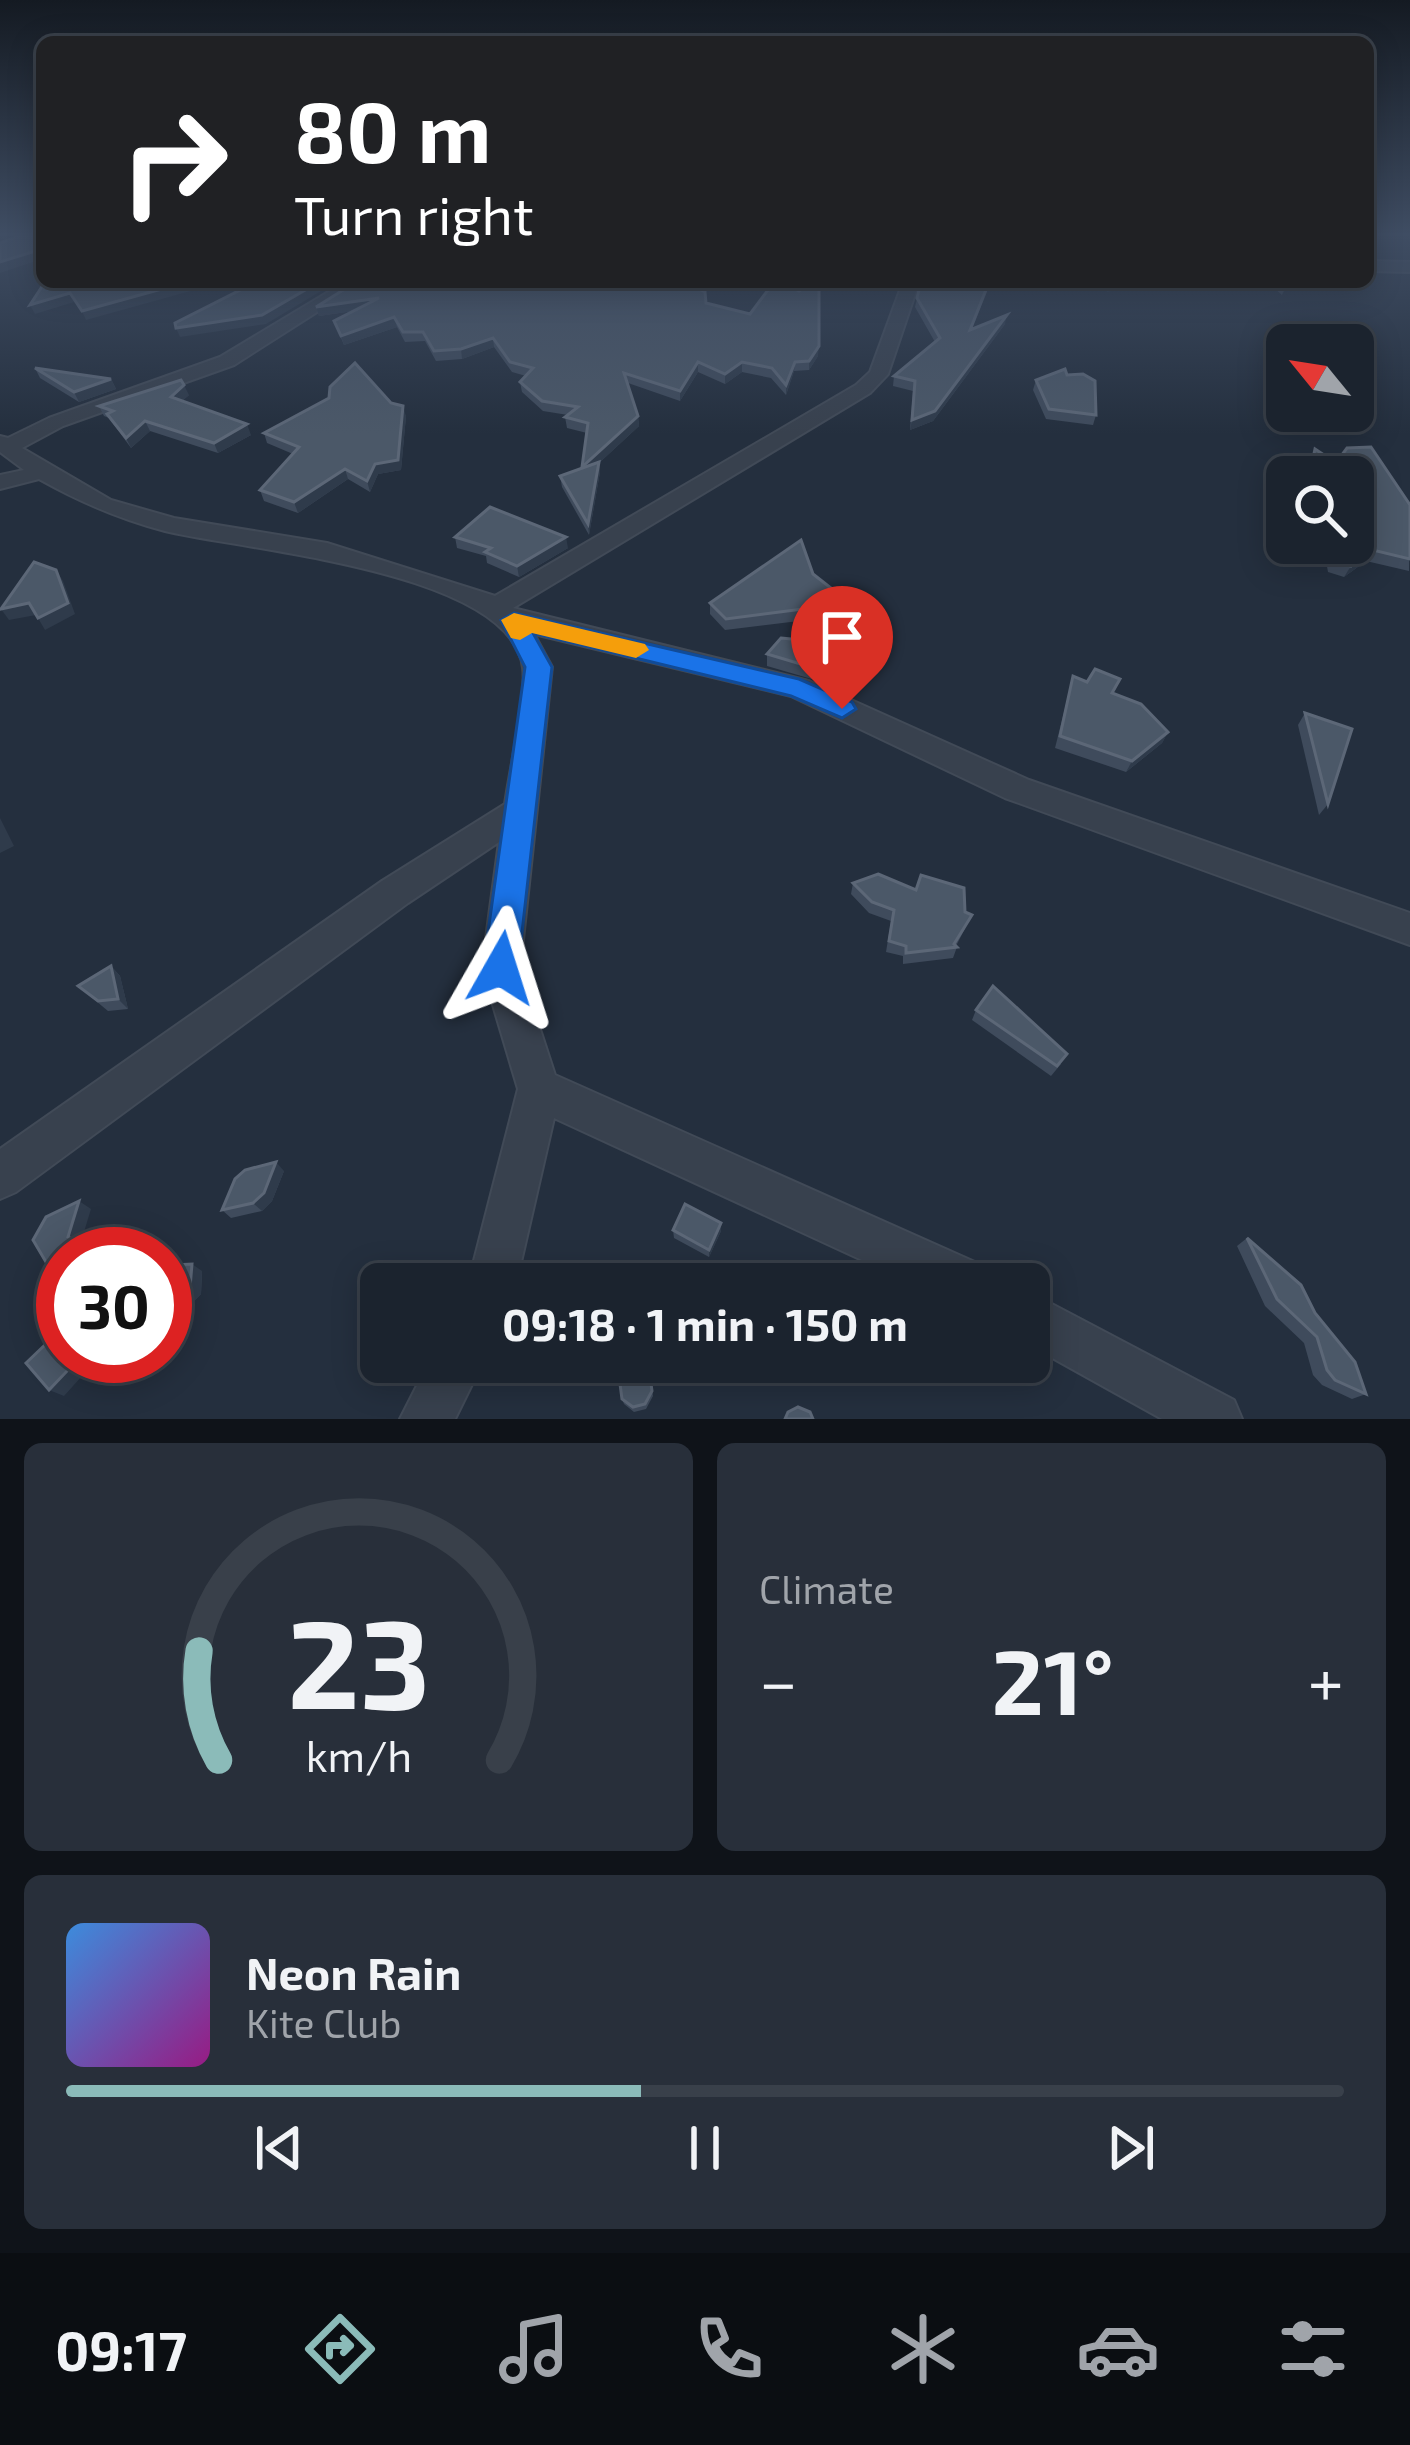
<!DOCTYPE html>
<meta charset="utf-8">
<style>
:root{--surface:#1b232e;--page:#282f3a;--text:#f1f3f6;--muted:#a0a4aa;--line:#39404a;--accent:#8bbbb9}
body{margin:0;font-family:"Exo 2",sans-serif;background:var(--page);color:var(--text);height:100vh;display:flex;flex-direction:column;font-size:45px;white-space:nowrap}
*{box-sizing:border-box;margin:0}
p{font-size:39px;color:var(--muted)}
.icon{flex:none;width:66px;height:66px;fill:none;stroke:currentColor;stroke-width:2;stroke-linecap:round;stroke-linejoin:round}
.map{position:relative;height:1419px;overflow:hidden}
.sheet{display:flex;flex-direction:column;gap:24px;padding:24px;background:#0f1319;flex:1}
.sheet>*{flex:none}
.hud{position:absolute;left:36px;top:36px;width:1338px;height:252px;border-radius:18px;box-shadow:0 6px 30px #0003,0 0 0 3px var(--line);background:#202124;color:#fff;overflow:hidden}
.needle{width:78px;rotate:300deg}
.buttons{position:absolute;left:1266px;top:324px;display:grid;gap:24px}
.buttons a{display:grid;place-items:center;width:108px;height:108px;border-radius:18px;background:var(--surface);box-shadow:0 6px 30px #0003,0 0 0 3px var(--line);font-size:60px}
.speed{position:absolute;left:36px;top:1227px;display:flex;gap:24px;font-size:60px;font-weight:700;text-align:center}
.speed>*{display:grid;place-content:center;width:156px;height:156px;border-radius:50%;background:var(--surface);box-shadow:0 6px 30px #0003,0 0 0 3px var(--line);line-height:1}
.speed .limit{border:18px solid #d22;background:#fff;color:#111}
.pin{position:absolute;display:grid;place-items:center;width:102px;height:102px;color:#fff;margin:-123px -51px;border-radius:50% 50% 50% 0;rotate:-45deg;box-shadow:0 0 12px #0007}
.pin .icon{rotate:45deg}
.me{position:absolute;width:132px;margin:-66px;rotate:6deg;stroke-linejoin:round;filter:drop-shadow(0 0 9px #0008)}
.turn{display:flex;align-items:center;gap:42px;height:252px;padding:0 60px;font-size:54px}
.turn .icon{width:156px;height:156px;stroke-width:2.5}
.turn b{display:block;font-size:84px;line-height:102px}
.big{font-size:90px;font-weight:700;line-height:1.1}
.sheet .tile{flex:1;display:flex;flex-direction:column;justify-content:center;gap:18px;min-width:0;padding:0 42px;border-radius:18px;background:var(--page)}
.sheet .dial{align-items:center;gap:0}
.dial svg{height:312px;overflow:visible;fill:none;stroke:var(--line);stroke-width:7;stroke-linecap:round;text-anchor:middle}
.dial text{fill:var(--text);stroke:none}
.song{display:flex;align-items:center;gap:36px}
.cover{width:144px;height:144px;border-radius:18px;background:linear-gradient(135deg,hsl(210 70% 55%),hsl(310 70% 35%))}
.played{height:12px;border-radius:6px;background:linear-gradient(90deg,var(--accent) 45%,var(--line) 45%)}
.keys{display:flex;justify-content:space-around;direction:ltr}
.heat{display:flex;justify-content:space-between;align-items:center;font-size:66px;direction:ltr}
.sheet .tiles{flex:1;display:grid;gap:24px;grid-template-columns:1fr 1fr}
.tile:last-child{grid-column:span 2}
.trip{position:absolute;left:360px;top:1263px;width:690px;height:120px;border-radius:18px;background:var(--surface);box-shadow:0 6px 30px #0003,0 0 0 3px var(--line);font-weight:700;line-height:120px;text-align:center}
.tab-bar{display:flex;height:192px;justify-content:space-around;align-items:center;background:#0b0e12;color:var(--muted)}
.tab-bar .icon{width:84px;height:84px}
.tab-bar .on{color:var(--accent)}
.tab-bar b{font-size:54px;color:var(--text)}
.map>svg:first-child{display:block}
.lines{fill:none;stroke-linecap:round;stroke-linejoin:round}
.street-casing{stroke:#414a57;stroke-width:4}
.street{fill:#38414e;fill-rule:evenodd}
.wall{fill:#3f4b5c}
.shaded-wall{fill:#2f3b4b}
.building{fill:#4b5868;stroke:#5c6777;stroke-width:3}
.route{fill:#1a73e8;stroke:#114b97;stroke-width:3}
.slow{fill:#f59e0b}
</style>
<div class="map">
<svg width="1410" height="1419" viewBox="0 0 1410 1419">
<rect width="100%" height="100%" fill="#242f3e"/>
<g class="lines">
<defs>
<g id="street">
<polygon points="1368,261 1410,262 1410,272 1368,271"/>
<path d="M 345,282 L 364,282 L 234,365 L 63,426 L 22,448 L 111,500 L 174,518 L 327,543 L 495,596 L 856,385 L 870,372 L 903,282 L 919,282 L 888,374 L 870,393 L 513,608 L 809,681 L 1029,780 L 1410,913 L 1410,945 L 1005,798 L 791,696 L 534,634 L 552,667 L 520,968 L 555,1075 L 986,1267 L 993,1284 L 914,1284 L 554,1118 L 516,1284 L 468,1284 L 518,1089 L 482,968 L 499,842 L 408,903 L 16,1192 L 0,1199 L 0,1149 L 382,881 L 505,804 C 509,773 527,695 523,668 C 512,570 242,550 165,531 C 119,519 80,502 39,479 L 0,489 L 0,475 L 24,470 L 0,452 L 0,436 L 8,438 L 49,418 L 220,357 Z"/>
<polygon points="1029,1292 1234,1400 1242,1419 1162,1419 1029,1345"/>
<polygon points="429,1362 483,1362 455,1419 400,1419"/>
</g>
</defs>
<use href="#street" class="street-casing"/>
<use href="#street" class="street"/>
</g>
<g class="wall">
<polygon points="691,282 691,285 706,303 818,356 809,370 794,371 786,395 771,378 742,372 725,384 698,372 680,401 628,383 638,416 639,426 599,463 600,472 589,535 562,487 560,476 582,468 587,433 567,428 565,417 568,415 543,411 522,392 520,382 526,376 512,372 494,347 462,359 436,361 425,341 405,342 397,327 344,345 334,321 353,311 319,316 316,307"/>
<polygon points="921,282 991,282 972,329 1005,324 933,421 910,430 913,391 893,386 894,376 935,342 915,307"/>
<polygon points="1267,282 1288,282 1282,295"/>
<polygon points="35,368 111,379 116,389 79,402 40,378"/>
<polygon points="1067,375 1096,415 1093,425 1046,419 1033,390 1036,380"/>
<polygon points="189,395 182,401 251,435 218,453 150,431 131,448 109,418 104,416 99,406"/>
<polygon points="329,398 391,403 406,416 401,470 378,474 370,492 348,479 298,513 264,501 260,490 293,454 267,443 264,433"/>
<polygon points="1315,449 1410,505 1409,571 1366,561 1344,577 1328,572 1324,550 1313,543 1353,543 1353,477 1306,477 1309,460"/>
<polygon points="455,537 568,548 519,577 487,563 486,556 457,548"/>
<polygon points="813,574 850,603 848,615 725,630 710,614 710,603"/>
<polygon points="843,644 841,655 822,682 767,666 767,654"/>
<polygon points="1073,676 1113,694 1168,732 1162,743 1126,772 1055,748"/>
<polygon points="1305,713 1328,804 1319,815 1298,725"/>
<polygon points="853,883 972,915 956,946 957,947 953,958 903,964 903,956 886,952 891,921 869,913 851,894"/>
<polygon points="111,966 120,976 128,1009 108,1011 78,986"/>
<polygon points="976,1010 1061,1064 1051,1076 972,1020"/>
<polygon points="284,1171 272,1201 262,1211 231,1218 222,1210"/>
<polygon points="673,1230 721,1231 709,1257 674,1238"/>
<polygon points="1247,1238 1315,1313 1366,1394 1352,1399 1322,1385 1313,1375 1304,1343 1265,1306 1237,1246"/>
<polygon points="165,1269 202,1271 201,1294 179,1316 165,1316"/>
<polygon points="650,1376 653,1396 646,1409 634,1412 624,1404 622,1399"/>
</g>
<g class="shaded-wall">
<polygon points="42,249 42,259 0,273 0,262"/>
<polygon points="187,282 223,282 86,320 82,311"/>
<polygon points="319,282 336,282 266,324 180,337 176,328"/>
<polygon points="1112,282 1138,282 1107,292 1109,283"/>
<polygon points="70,293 74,302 35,314 30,305"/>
<polygon points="379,298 381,307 319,316 316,307"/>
<polygon points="1007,315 1005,324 933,421 910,430 912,420"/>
<polygon points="394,317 397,327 344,345 341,336"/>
<polygon points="493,338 494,347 462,359 461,349"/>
<polygon points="819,346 818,356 809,370 809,361"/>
<polygon points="698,362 698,372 680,401 680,391"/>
<polygon points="742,362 742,372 725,384 725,374"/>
<polygon points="795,362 794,371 786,395 786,385"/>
<polygon points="111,379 116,389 79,402 74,392"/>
<polygon points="184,385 189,395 175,407 171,397"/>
<polygon points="403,406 406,416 401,470 378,474 370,492 367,481"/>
<polygon points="638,416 639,426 599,463 600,472 589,535 582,467"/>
<polygon points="145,421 150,431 131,448 126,438"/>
<polygon points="247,424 251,435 218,453 214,443"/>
<polygon points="345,469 348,479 298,513 294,502"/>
<polygon points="566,537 568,548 519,577 517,566"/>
<polygon points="1373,550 1366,561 1344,577 1351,566"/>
<polygon points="56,570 63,581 75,614 45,630 38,618"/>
<polygon points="29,603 36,615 9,620 1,609"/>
<polygon points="843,644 841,655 822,682 824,671"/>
<polygon points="1168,732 1162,743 1126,772 1132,761"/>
<polygon points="0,818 14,846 0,853"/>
<polygon points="111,966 120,976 128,1009 118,999"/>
<polygon points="276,1162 284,1171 272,1201 262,1211 253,1203"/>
<polygon points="79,1201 91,1209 80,1245 68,1237"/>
<polygon points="721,1223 721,1231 709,1257 709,1250"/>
<polygon points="192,1264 202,1271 201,1294 179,1316 168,1309"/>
<polygon points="47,1343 60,1349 63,1356 66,1356 82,1376 64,1396 49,1390"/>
</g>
<g class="building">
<polygon points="19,236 42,236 42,249 0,262 0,243"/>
<polygon points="45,282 187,282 82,311 70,293 30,305"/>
<polygon points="256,282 319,282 262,315 176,328 175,323"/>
<polygon points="356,282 690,282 689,284 705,292 706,303 750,314 774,282 784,282 799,291 813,282 819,282 819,346 809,361 795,362 786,385 772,368 742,362 725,374 698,362 680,391 624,373 638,416 582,467 588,423 565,417 578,407 542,401 520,382 533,368 510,362 493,338 461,349 434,351 423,332 403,332 394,317 341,336 334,321 379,298 316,307"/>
<polygon points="921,282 989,282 970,330 1007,315 935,411 912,420 915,381 894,376 940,338 917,298"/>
<polygon points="355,363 391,403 403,406 398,460 375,464 367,481 345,469 294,502 260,490 299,447 264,433 329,398 330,387"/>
<polygon points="35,368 111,379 74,392"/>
<polygon points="1065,369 1067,375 1083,374 1095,381 1096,415 1049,409 1036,380"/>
<polygon points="181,380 184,385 171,397 247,424 214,443 145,421 126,438 107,414 113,411 99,406"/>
<polygon points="1371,447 1410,505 1410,559 1373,550 1351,566 1334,561 1331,543 1353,543 1353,477 1309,477 1315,449 1336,463 1347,448"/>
<polygon points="599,462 588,524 560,476"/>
<polygon points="490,507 566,537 517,566 485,552 491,548 455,537"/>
<polygon points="801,540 813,574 850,603 726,619 710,603"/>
<polygon points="34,562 56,570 68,603 38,618 29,603 1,609"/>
<polygon points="781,638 843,644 824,671 767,654"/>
<polygon points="1095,669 1120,679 1112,693 1141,704 1168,732 1132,761 1060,736 1073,676 1087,682"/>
<polygon points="1305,713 1352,729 1328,804"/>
<polygon points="878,874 916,890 921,875 964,888 965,912 972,915 954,944 957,947 906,953 906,946 889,941 894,910 872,902 853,883"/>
<polygon points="111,966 118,999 98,1001 78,986"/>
<polygon points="993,986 1067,1054 1057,1066 976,1010"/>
<polygon points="276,1162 264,1193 253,1203 222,1210 235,1179 245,1170"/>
<polygon points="79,1201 68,1237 105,1254 63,1254 63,1282 56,1279 33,1240 46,1217"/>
<polygon points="685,1204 721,1223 709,1250 673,1230"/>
<polygon points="1247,1238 1301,1285 1315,1313 1355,1362 1366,1394 1335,1380 1327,1370 1317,1337 1277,1299"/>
<polygon points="192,1264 190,1288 168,1309 165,1309 165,1269 172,1265"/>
<polygon points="47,1343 68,1370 49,1390 26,1363"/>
<polygon points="639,1368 650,1376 652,1391 645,1404 633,1407 622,1399 620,1384 627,1371"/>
<polygon points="798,1407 810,1412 813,1419 785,1419 788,1412"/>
</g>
<linearGradient id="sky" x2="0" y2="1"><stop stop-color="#141a22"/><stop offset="0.54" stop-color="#3f4d63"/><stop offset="1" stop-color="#3f4d63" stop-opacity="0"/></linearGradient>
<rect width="1410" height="434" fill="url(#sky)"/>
<polygon class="route" points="514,613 799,679 852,702 856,709 842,718 791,696 533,633 552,667 518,968 513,980 501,984 488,980 483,968 525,667 501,620"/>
<polygon class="slow" points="514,613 645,644 649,650 636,658 532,633 520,640 511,638 501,620"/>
</svg>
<div class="buttons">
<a><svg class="needle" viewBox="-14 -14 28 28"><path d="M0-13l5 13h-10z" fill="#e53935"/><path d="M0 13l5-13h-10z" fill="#a0a4aa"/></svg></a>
<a><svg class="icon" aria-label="search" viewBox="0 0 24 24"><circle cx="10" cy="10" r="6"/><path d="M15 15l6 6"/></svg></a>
</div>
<div class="speed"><div class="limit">30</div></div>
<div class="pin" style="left:842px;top:709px;background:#d93025"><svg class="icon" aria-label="arrive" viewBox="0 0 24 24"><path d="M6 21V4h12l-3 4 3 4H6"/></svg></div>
<svg class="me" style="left:501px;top:968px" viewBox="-20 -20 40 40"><path d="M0-17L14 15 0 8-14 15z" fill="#1a73e8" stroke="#fff" stroke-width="4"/></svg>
<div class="trip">09:18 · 1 min · 150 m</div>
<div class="hud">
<div class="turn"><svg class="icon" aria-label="right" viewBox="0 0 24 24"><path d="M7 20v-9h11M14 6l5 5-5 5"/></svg><div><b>80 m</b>Turn right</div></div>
</div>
</div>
<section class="sheet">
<div class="tiles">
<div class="tile dial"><svg viewBox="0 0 100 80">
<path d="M14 69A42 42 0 1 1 86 69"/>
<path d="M14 69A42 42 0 0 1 9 41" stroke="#8bbbb9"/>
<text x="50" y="56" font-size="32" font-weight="700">23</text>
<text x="50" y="72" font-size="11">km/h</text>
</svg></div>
<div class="tile"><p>Climate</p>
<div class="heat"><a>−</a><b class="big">21°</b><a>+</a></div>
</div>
<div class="tile">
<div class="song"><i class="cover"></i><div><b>Neon Rain</b><p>Kite Club</p></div></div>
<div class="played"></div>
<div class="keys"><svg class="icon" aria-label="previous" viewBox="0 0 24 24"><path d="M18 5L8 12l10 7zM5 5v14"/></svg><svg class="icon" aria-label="pause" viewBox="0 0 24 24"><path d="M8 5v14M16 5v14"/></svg><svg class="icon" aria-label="next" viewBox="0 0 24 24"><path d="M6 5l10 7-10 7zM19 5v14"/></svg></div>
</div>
</div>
</section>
<nav class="tab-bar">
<b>09:17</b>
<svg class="icon on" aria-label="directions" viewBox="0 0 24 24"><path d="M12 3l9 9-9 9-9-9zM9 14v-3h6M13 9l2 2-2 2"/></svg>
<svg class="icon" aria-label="music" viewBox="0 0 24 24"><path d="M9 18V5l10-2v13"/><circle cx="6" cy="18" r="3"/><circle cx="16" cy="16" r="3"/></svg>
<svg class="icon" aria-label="phone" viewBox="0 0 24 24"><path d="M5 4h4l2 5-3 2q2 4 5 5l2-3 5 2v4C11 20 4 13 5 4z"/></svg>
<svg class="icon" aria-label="climate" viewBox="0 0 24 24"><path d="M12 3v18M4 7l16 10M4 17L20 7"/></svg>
<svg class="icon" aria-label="car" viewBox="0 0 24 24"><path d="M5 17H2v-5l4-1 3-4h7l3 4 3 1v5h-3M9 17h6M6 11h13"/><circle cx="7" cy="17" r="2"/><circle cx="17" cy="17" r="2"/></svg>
<svg class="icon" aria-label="filters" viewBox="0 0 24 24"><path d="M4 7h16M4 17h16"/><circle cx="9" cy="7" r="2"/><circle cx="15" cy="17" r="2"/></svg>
</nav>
